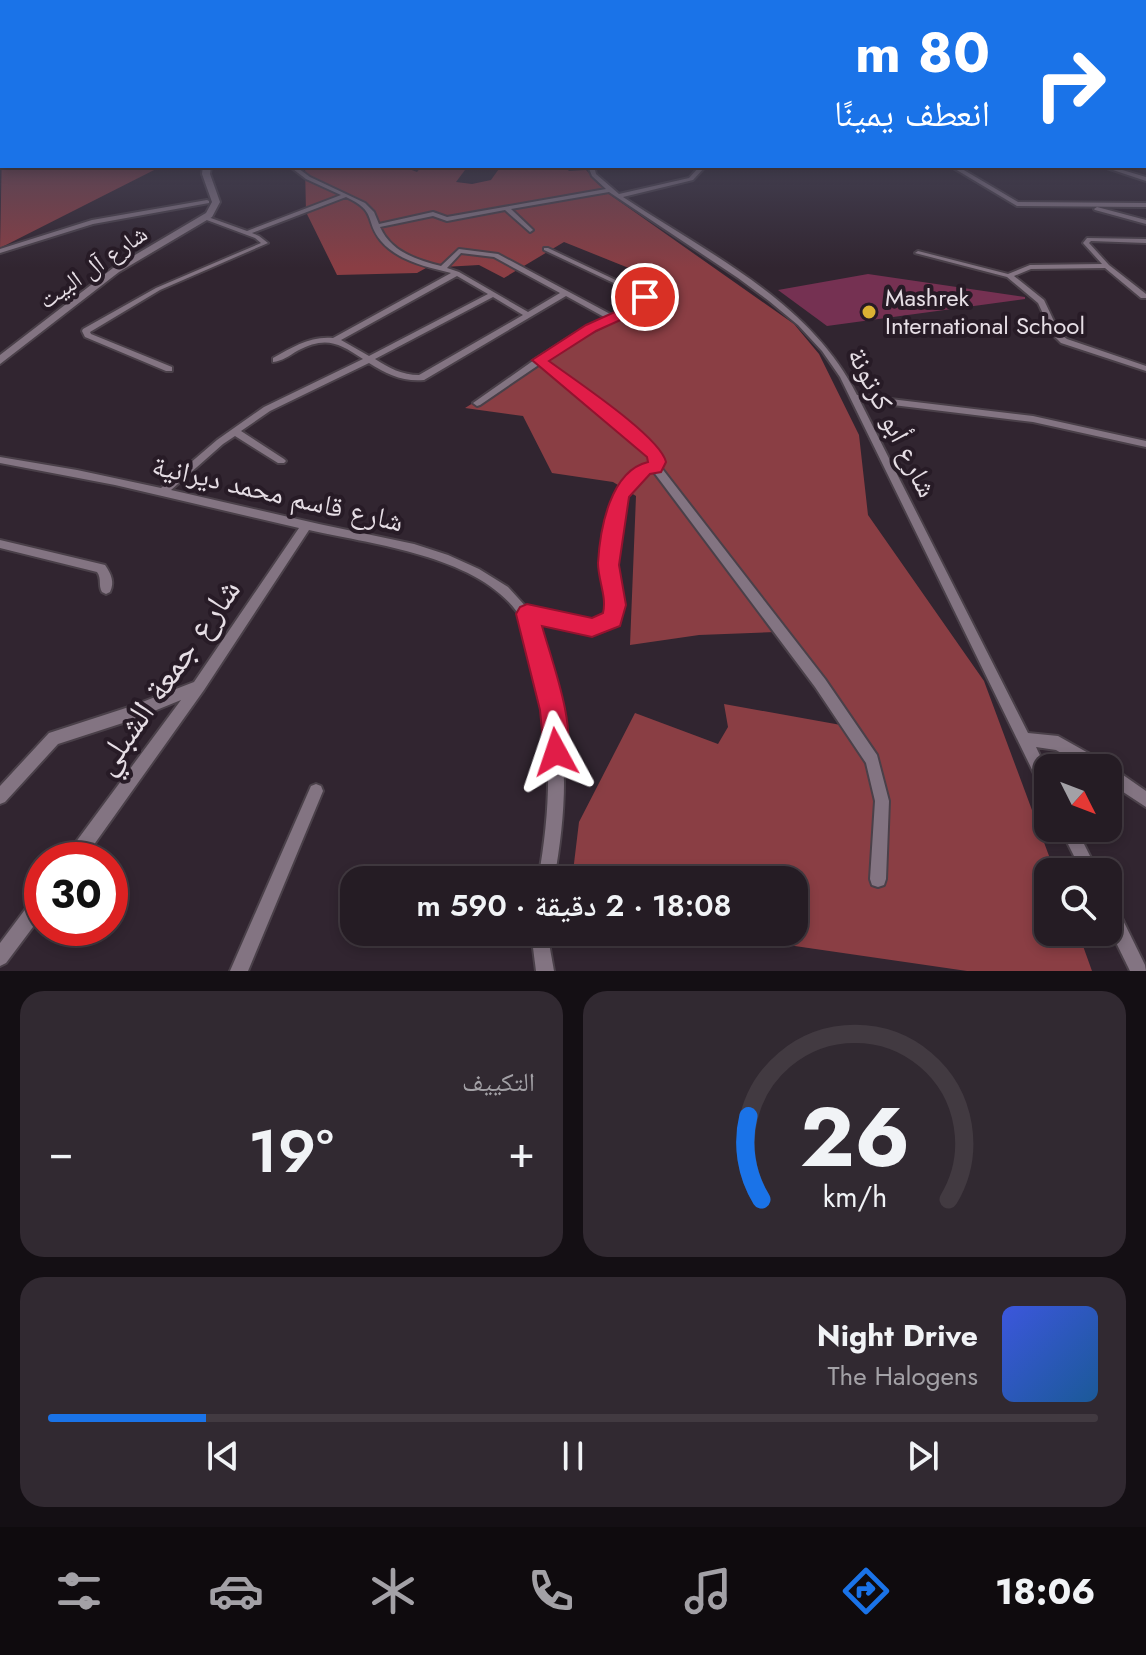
<!DOCTYPE html>
<html lang="ar">
<meta charset="utf-8">
<style>
:root{--surface:#251c24;--page:#312931;--text:#f1f3f6;--muted:#a3a1a6;--line:#423a41;--accent:#1a73e8}
body{margin:0;font-family:Jost,"Noto Naskh Arabic",sans-serif;background:var(--page);color:var(--text);direction:rtl;height:100vh;display:flex;flex-direction:column;font-size:30px;white-space:nowrap}
*{box-sizing:border-box;margin:0}
p{font-size:26px;color:var(--muted)}
.icon{flex:none;width:44px;height:44px;fill:none;stroke:currentColor;stroke-width:2;stroke-linecap:round;stroke-linejoin:round}
.map{position:relative;height:971px;overflow:hidden;direction:ltr}
.side{display:flex;flex-direction:column;gap:20px;padding:20px;background:#140f14;flex:1}
.side>*{flex:none}
.banner{position:absolute;left:0px;top:0px;width:1146px;height:168px;box-shadow:0 4px 12px #0003,0 0 0 2px var(--line);direction:rtl;background:#1a73e8;color:#fff;overflow:hidden}
.needle{width:52px;rotate:132deg}
.controls{position:absolute;left:1034px;top:754px;display:grid;gap:16px}
.controls a{display:grid;place-items:center;width:88px;height:88px;border-radius:16px;background:var(--surface);box-shadow:0 4px 12px #0003,0 0 0 2px var(--line);font-size:40px}
.speed{position:absolute;left:24px;top:842px;display:flex;gap:16px;font-size:40px;font-weight:700;text-align:center}
.speed>*{display:grid;place-content:center;width:104px;height:104px;border-radius:50%;background:var(--surface);box-shadow:0 4px 12px #0003,0 0 0 2px var(--line);line-height:1}
.speed .limit{border:12px solid #d22;background:#fff;color:#111}
.pin{position:absolute;display:grid;place-items:center;width:68px;height:68px;color:#fff;margin:-34px;border:4px solid #fff;border-radius:50%;box-shadow:0 2px 8px #0007}
.me{position:absolute;width:88px;margin:-44px;rotate:355deg;stroke-linejoin:round;filter:drop-shadow(0 0 6px #0008)}
.turn{display:flex;align-items:center;gap:28px;height:168px;padding:0 24px;font-size:36px}
.turn .icon{width:104px;height:104px;stroke-width:2.5}
.turn b{display:block;font-size:56px;line-height:68px}
.big{font-size:60px;font-weight:600;line-height:1.1}
.side .widget{flex:1;display:flex;flex-direction:column;justify-content:center;gap:12px;min-width:0;padding:0 28px;border-radius:24px;background:var(--page)}
.side .dial{align-items:center;gap:0}
.dial svg{height:208px;overflow:visible;fill:none;stroke:var(--line);stroke-width:7;stroke-linecap:round;text-anchor:middle}
.dial text{fill:var(--text);stroke:none}
.song{display:flex;align-items:center;gap:24px}
.cover{width:96px;height:96px;border-radius:12px;background:linear-gradient(135deg,hsl(230 70% 55%),hsl(210 70% 35%))}
.played{height:8px;border-radius:4px;background:linear-gradient(90deg,var(--accent) 15%,var(--line) 15%)}
.keys{display:flex;justify-content:space-around;direction:ltr}
.heat{display:flex;justify-content:space-between;align-items:center;font-size:44px;direction:ltr}
.side .tiles{flex:1;display:grid;gap:20px;grid-template-columns:1fr 1fr}
.widget:last-child{grid-column:span 2}
.trip{position:absolute;left:340px;top:866px;width:468px;height:80px;border-radius:24px;background:var(--surface);box-shadow:0 4px 12px #0003,0 0 0 2px var(--line);font-weight:600;line-height:80px;text-align:center;direction:rtl}
.dock{display:flex;height:128px;justify-content:space-around;align-items:center;background:#0f0b0e;color:var(--muted)}
.dock .icon{width:56px;height:56px}
.dock .current{color:var(--accent)}
.dock b{font-size:36px;color:var(--text)}
.map>svg:first-child{display:block}
.forest{fill:#8a3e44}
.building{fill:#753152}
.lines{fill:none;stroke-linecap:round;stroke-linejoin:round}
.street-casing{stroke:#4a4049;stroke-width:4}
.secondary-casing{stroke:#4a4049;stroke-width:4}
.street{fill:#837482;fill-rule:evenodd}
.secondary{fill:#837482;fill-rule:evenodd}
.route{fill:#e11d48;stroke:#92132f;stroke-width:2}
.poi-dot{fill:#dcb233;stroke:#271b26;stroke-width:3}
.labels{text-anchor:middle;stroke-width:8;stroke-linejoin:round;paint-order:stroke}
.far-street-label{font-size:24px;fill:#e6dee5;stroke:#271b26}
.far-poi-label{font-size:24px;fill:#e6dee5;stroke:#271b26;text-anchor:start}
.street-label{font-size:28px;fill:#e6dee5;stroke:#271b26}
.near-street-label{font-size:34px;fill:#e6dee5;stroke:#271b26}
</style>
<div class="map">
<svg width="1146" height="971" viewBox="0 0 1146 971">
<rect width="100%" height="100%" fill="#312530"/>
<g class="forest">
<polygon points="2,148 2,166 162,166 0,248"/>
<polygon points="305,166 401,166 417,172 422,166 468,166 456,182 472,184 491,180 501,166 564,166 569,171 586,170 609,194 794,324 819,354 859,435 868,515 984,681 1055,872 1048,872 1048,932 1078,932 1092,971 967,971 699,932 794,932 794,880 572,880 579,822 635,713 718,744 728,727 724,704 852,727 776,632 699,635 630,645 636,496 613,482 552,473 523,416 465,408 666,283 564,242 504,278 479,265 426,268 417,273 337,275 306,212"/>
</g>
<polygon class="building" points="868,274 1025,297 1025,299 827,326 778,290"/>
<g class="lines">
<defs>
<g id="street">
<rect x="0" y="134" width="2" height="2"/>
<path d="M 289,166 L 295,166 L 310,177 L 365,203 L 374,212 L 379,224 L 433,212 L 447,217 L 606,189 L 592,176 L 588,166 L 594,166 L 596,174 L 619,194 L 689,178 L 700,166 L 706,166 L 693,180 L 623,197 C 707,253 810,301 857,395 L 1033,416 L 1146,441 L 1146,447 L 1033,422 L 860,401 L 1028,733 L 1058,736 L 1106,763 L 1107,766 L 1113,768 L 1146,791 L 1146,807 L 1108,782 L 1108,768 L 1087,768 L 1056,750 L 1036,747 L 1048,772 L 1048,794 L 1043,792 L 840,377 L 822,351 L 798,325 L 769,301 L 738,278 L 609,192 L 511,209 L 532,229 L 533,230 L 530,232 L 505,210 L 447,221 L 433,216 L 380,227 C 391,252 417,260 441,266 L 459,249 L 498,254 L 612,315 L 642,299 L 639,295 L 544,250 L 544,248 L 548,248 L 643,293 L 649,298 L 649,302 L 579,339 L 546,361 L 634,429 L 658,453 L 660,466 L 825,679 L 877,755 L 889,801 L 886,879 L 884,885 L 878,887 L 872,885 L 870,879 L 875,801 L 866,763 L 815,687 L 653,471 C 620,478 612,541 615,569 C 617,589 625,604 616,624 L 592,633 L 535,621 L 539,629 C 551,679 562,730 564,782 C 564,815 560,847 554,880 L 538,880 C 549,819 552,765 542,704 C 539,681 534,640 523,621 C 486,556 374,545 309,530 L 204,690 L 83,860 L 65,860 L 67,854 L 181,700 L 132,720 L 58,744 L 5,802 L 0,804 L 0,786 L 49,733 L 132,706 L 194,682 L 299,528 L 115,485 L 0,463 L 0,457 L 77,470 L 161,488 L 217,440 L 264,407 L 363,359 C 338,342 325,336 297,351 C 289,356 282,361 273,362 L 273,358 C 293,347 310,336 333,338 L 451,273 C 427,267 398,261 381,241 C 364,220 378,212 346,197 L 252,233 L 259,236 L 268,243 L 160,290 L 90,332 L 91,334 L 172,367 L 172,371 L 166,371 L 85,337 L 82,331 L 83,329 L 156,288 L 261,243 L 255,238 L 204,219 L 204,217 L 208,217 L 247,231 L 341,195 L 306,179 ZM 461,253 L 494,257 L 560,293 L 528,312 L 459,272 L 447,268 ZM 457,276 L 488,294 L 369,356 L 341,340 ZM 566,296 L 606,318 L 573,335 L 537,358 L 473,403 L 477,406 L 480,405 L 540,364 L 628,433 L 650,456 L 650,465 C 647,465 641,466 638,468 C 611,483 602,539 603,566 C 604,584 612,599 607,616 L 592,623 L 528,609 L 508,587 L 479,569 L 448,555 L 414,544 L 319,524 L 171,490 L 223,444 L 235,436 L 278,463 L 284,463 L 286,461 L 284,459 L 241,431 L 270,411 L 369,363 C 386,374 403,382 424,380 ZM 493,297 L 523,315 L 419,375 C 402,375 389,368 375,359 Z"/>
<polygon points="950,166 957,166 1018,202 1146,203 1146,207 1017,206"/>
<polygon points="1101,166 1109,166 1146,177 1146,181"/>
<polygon points="207,200 209,201 209,203 93,224 0,253 0,249 92,220"/>
<polygon points="1097,207 1146,220 1146,224 1095,210 1094,209"/>
<polygon points="1087,238 1146,239 1146,243 1091,241 1089,243 1109,265 1146,294 1146,298 1141,298 1105,268 1031,269 1014,276 1044,300 1060,334 1067,339 1146,366 1146,371 1061,343 1053,335 1038,303 1007,277 915,253 918,251 1008,274 1030,265 1102,264 1083,243"/>
<path d="M 0,540 L 105,565 C 111,574 115,582 110,592 L 106,594 L 102,592 C 98,585 102,579 97,572 L 0,548 Z"/>
<polygon points="316,784 321,786 323,791 248,971 230,971 311,786"/>
<polygon points="1060,828 1076,828 1098,872 1082,872"/>
<polygon points="42,893 42,915 6,963 0,966 0,943 36,895"/>
<polygon points="1108,900 1114,902 1145,965 1146,971 1130,971 1108,926"/>
<polygon points="531,932 547,932 554,971 536,971"/>
</g>
<polygon id="secondary" points="203,166 211,166 210,174 220,202 212,217 119,272 0,364 0,355 113,268 206,213 212,202 202,174"/>
</defs>
<use href="#street" class="street-casing"/>
<use href="#secondary" class="secondary-casing"/>
<use href="#street" class="street"/>
<use href="#secondary" class="secondary"/>
</g>
<linearGradient id="sky" x2="0" y2="1"><stop stop-color="#1b141a"/><stop offset="0.49" stop-color="#484659"/><stop offset="1" stop-color="#484659" stop-opacity="0"/></linearGradient>
<rect width="1146" height="268" fill="url(#sky)"/>
<path class="route" d="M 645,293 L 652,297 L 645,309 L 596,331 L 549,361 C 573,379 660,436 666,462 L 661,472 L 650,474 L 629,497 L 619,565 L 626,605 L 620,626 L 592,637 L 542,626 C 551,659 578,729 565,761 L 556,764 L 547,761 L 544,752 L 540,710 L 516,614 L 520,607 L 527,604 L 592,618 L 603,613 C 607,597 598,580 598,563 C 600,529 610,471 648,462 L 647,457 L 532,360 L 586,325 L 635,303 Z"/>
<circle class="poi-dot" cx="869" cy="312" r="8"/>
<g class="labels">
<g class="far-street-label">
<text transform="translate(93 267) rotate(-35)" y="8">شارع آل البيت</text>
</g>
<g class="far-poi-label">
<text x="885" y="306">Mashrek<tspan x="885" dy="28">International School</tspan></text>
</g>
<g class="street-label">
<text transform="translate(893 422) rotate(63)" y="10">شارع أبو كرتونة</text>
<text transform="translate(278 493) rotate(13)" y="10">شارع قاسم محمد ديرانية</text>
</g>
<g class="near-street-label">
<text transform="translate(166 676) rotate(-55)" y="12">شارع جمعة الشبلي</text>
</g>
</g>
</svg>
<div class="controls">
<a><svg class="needle" viewBox="-14 -14 28 28"><path d="M0-13l5 13h-10z" fill="#e53935"/><path d="M0 13l5-13h-10z" fill="#a3a1a6"/></svg></a>
<a><svg class="icon" aria-label="search" viewBox="0 0 24 24"><circle cx="10" cy="10" r="6"/><path d="M15 15l6 6"/></svg></a>
</div>
<div class="speed"><div class="limit">30</div></div>
<div class="pin" style="left:645px;top:297px;background:#d93025"><svg class="icon" aria-label="arrive" viewBox="0 0 24 24"><path d="M6 21V4h12l-3 4 3 4H6"/></svg></div>
<svg class="me" style="left:556px;top:752px" viewBox="-20 -20 40 40"><path d="M0-17L14 15 0 8-14 15z" fill="#e11d48" stroke="#fff" stroke-width="4"/></svg>
<div class="trip">18:08 · 2 دقيقة · 590 m</div>
<div class="banner">
<div class="turn"><svg class="icon" aria-label="right" viewBox="0 0 24 24"><path d="M7 20v-9h11M14 6l5 5-5 5"/></svg><div><b>80 m</b>انعطف يمينًا</div></div>
</div>
</div>
<section class="side">
<div class="tiles">
<div class="widget dial"><svg viewBox="0 0 100 80">
<path d="M14 69A42 42 0 1 1 86 69"/>
<path d="M14 69A42 42 0 0 1 9 37" stroke="#1a73e8"/>
<text x="50" y="56" font-size="32" font-weight="700">26</text>
<text x="50" y="72" font-size="11">km/h</text>
</svg></div>
<div class="widget"><p>التكييف</p>
<div class="heat"><a>−</a><b class="big">19°</b><a>+</a></div>
</div>
<div class="widget">
<div class="song"><i class="cover"></i><div><b>Night Drive</b><p>The Halogens</p></div></div>
<div class="played"></div>
<div class="keys"><svg class="icon" aria-label="previous" viewBox="0 0 24 24"><path d="M18 5L8 12l10 7zM5 5v14"/></svg><svg class="icon" aria-label="pause" viewBox="0 0 24 24"><path d="M8 5v14M16 5v14"/></svg><svg class="icon" aria-label="next" viewBox="0 0 24 24"><path d="M6 5l10 7-10 7zM19 5v14"/></svg></div>
</div>
</div>
</section>
<nav class="dock">
<b>18:06</b>
<svg class="icon current" aria-label="directions" viewBox="0 0 24 24"><path d="M12 3l9 9-9 9-9-9zM9 14v-3h6M13 9l2 2-2 2"/></svg>
<svg class="icon" aria-label="music" viewBox="0 0 24 24"><path d="M9 18V5l10-2v13"/><circle cx="6" cy="18" r="3"/><circle cx="16" cy="16" r="3"/></svg>
<svg class="icon" aria-label="phone" viewBox="0 0 24 24"><path d="M5 4h4l2 5-3 2q2 4 5 5l2-3 5 2v4C11 20 4 13 5 4z"/></svg>
<svg class="icon" aria-label="climate" viewBox="0 0 24 24"><path d="M12 3v18M4 7l16 10M4 17L20 7"/></svg>
<svg class="icon" aria-label="car" viewBox="0 0 24 24"><path d="M5 17H2v-5l4-1 3-4h7l3 4 3 1v5h-3M9 17h6M6 11h13"/><circle cx="7" cy="17" r="2"/><circle cx="17" cy="17" r="2"/></svg>
<svg class="icon" aria-label="filters" viewBox="0 0 24 24"><path d="M4 7h16M4 17h16"/><circle cx="9" cy="7" r="2"/><circle cx="15" cy="17" r="2"/></svg>
</nav>
